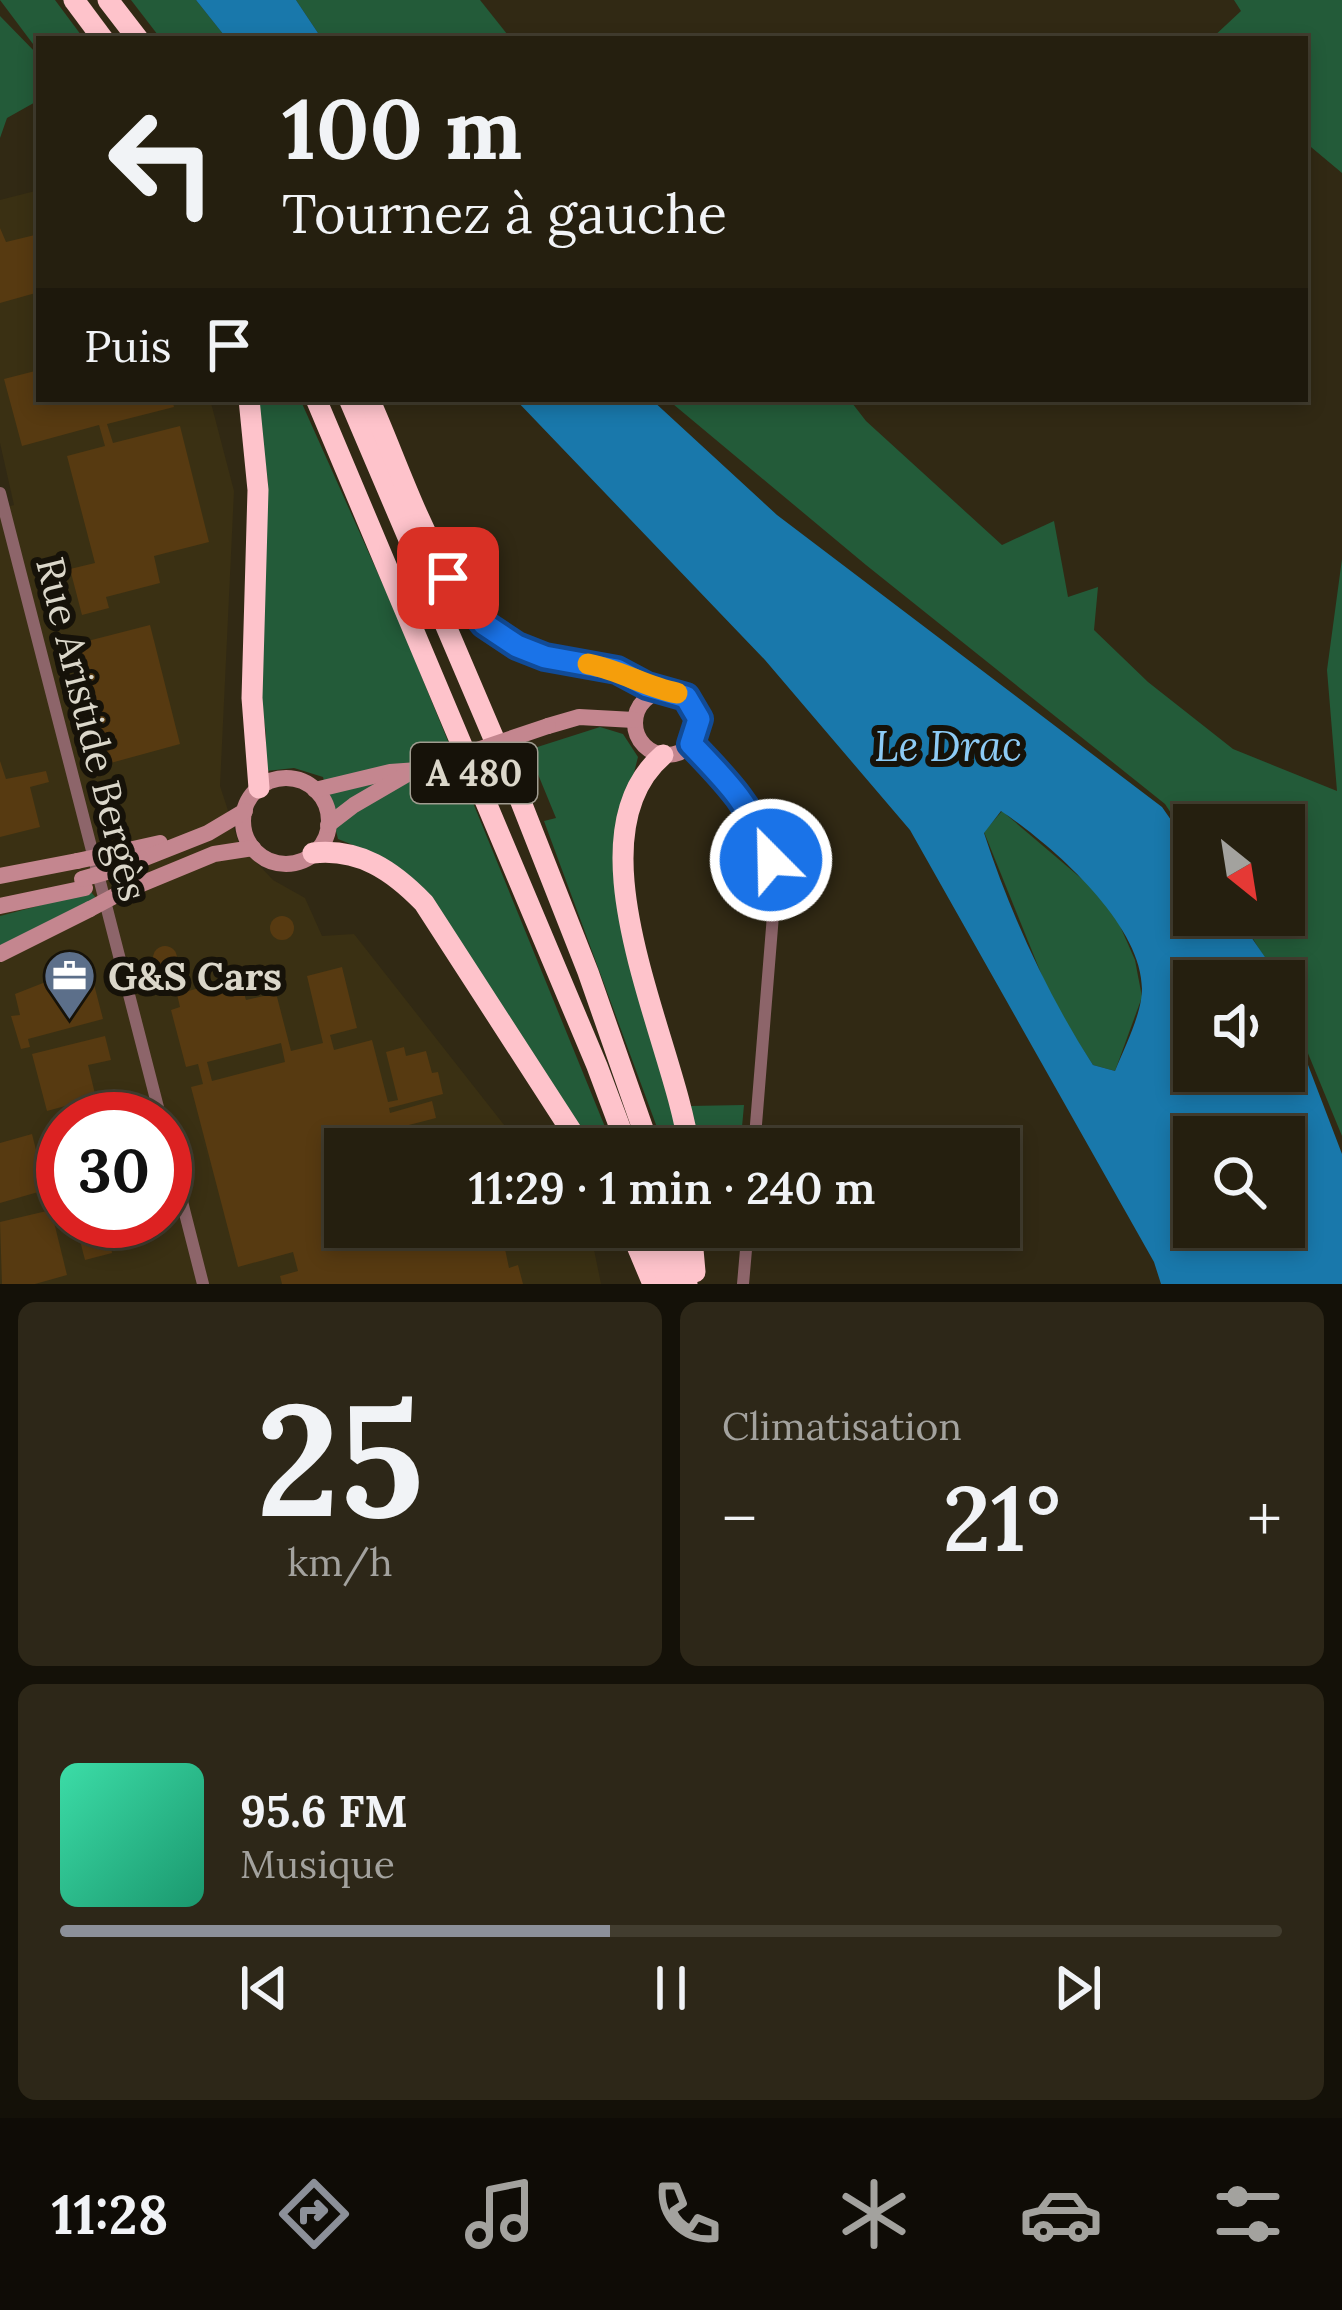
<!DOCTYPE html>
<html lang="fr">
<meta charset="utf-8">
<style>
:root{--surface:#251f0f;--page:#2d2718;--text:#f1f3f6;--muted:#a3a29e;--line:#423d2f;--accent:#8c9099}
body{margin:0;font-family:Lora,serif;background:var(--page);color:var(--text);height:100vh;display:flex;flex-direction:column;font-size:45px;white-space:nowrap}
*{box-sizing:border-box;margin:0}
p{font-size:39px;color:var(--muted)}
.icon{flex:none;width:66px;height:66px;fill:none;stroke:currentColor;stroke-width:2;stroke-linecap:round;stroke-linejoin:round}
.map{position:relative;height:1284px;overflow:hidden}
.sheet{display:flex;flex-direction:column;gap:18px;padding:18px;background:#141108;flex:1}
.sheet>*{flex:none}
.hud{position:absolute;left:36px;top:36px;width:1272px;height:366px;border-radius:0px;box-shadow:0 6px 18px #0003,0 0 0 3px var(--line);background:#251f0f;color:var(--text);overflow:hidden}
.needle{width:78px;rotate:150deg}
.tools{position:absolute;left:1173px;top:804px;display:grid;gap:24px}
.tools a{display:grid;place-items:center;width:132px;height:132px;border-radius:0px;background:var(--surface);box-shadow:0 6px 18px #0003,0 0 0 3px var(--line);font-size:60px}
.speed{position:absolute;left:36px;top:1092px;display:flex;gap:24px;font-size:60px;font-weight:700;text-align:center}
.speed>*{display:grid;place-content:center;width:156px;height:156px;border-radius:50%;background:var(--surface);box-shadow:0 6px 18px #0003,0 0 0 3px var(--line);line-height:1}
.speed .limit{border:18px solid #d22;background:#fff;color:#111}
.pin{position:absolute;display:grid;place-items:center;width:102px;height:102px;color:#fff;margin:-51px;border-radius:24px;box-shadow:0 6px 18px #0006}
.me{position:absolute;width:132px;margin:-66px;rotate:337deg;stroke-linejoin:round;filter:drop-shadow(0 0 9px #0008)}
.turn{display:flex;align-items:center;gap:42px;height:252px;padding:0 48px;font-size:54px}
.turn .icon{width:156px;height:156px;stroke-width:2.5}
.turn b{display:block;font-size:84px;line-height:102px}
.then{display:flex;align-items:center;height:114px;padding:0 48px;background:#0003;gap:24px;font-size:45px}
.big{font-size:90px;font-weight:600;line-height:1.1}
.sheet .tile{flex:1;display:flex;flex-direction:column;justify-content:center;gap:18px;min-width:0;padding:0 42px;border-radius:18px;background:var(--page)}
.sheet .dial{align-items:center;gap:0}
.dial b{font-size:156px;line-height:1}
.song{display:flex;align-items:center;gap:36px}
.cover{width:144px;height:144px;border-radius:18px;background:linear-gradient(135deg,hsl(160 70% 55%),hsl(160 70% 35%))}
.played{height:12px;border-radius:6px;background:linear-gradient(90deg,var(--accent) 45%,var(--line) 45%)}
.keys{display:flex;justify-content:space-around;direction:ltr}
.heat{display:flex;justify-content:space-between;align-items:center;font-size:66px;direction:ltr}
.sheet .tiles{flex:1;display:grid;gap:18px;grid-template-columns:1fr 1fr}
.tile:last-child{grid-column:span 2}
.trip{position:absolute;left:324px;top:1128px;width:696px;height:120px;border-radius:0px;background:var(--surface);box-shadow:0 6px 18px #0003,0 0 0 3px var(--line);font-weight:600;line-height:120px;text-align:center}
.tab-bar{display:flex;height:192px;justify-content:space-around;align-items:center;background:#0f0c06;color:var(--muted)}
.tab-bar .icon{width:84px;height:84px}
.tab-bar .active{color:var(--accent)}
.tab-bar b{font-size:54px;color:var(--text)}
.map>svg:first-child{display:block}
.built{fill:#3a3013;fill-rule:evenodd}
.green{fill:#235b39}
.water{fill:#1978ab;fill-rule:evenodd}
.building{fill:#573a11;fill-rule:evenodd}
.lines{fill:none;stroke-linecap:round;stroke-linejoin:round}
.minor{stroke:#8d656a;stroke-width:12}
.secondary{stroke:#c4868f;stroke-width:16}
.motorway{stroke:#fec3cb;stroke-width:21}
.secondary-bridge{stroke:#c4868f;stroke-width:16}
.route-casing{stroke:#114b97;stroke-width:30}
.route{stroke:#1a73e8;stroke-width:21}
.slow{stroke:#f59e0b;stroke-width:21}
.labels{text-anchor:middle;stroke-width:12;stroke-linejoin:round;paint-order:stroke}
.shield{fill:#161209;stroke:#a09c90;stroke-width:3}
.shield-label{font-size:36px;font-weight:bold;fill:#dbd7ca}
.street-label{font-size:39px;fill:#dbd7ca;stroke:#161209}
.poi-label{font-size:39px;font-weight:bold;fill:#dbd7ca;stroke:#161209;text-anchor:start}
.water-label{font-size:42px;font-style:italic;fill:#8dcbf5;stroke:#161209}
</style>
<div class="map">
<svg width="1342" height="1284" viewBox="0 0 1342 1284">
<rect width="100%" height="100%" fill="#312914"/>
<path class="built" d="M 39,190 L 39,399 L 210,399 L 234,491 L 220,786 L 239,844 L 273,880 L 305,898 L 322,936 L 354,934 L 523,1149 L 345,1149 L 345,1227 L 584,1227 L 591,1235 L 601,1284 L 0,1284 L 0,509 L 14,505 L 0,443 L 0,200 ZM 63,1119 L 165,1119 L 165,1221 L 63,1221 Z"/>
<g class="green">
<polygon points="0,0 55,0 84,39 39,39 39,52"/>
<polygon points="131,0 196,0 227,39 161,39"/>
<polygon points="296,0 480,0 511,39 322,39"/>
<polygon points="1234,0 1342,0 1342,173 1305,142 1305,39 1211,39 1241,11"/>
<polygon points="0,16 39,56 39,100 7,118 0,138"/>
<path d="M 257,399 L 300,399 L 397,616 L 614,1149 L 588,1149 L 425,891 C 400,865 372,852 338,839 L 323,777 L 294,768 L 266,771 L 266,734 L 261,700 L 268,482 Z"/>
<polygon points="667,399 849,399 866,421 1002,545 1054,521 1068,597 1098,587 1094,630 1148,682 1233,749 1337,791 1327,670 1342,559 1342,1136 1284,995 1284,981 1278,981 1239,915 1284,915 1284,825 1194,825 1194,848 1165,804 866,565"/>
<polygon points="600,727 623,734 638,757 625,808 616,875 684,1149 665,1149 544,821 556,818 528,750"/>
<polygon points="1002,811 1095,890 1117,919 1135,960 1142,997 1115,1071 1093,1065 1053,1003 984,832"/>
<polygon points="91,892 97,899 0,947 0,916"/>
<polygon points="744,1105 740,1149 694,1149 689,1106"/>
</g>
<g class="water">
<polygon points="196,0 296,0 322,39 227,39"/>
<path d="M 515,399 L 651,399 L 777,515 L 1162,807 L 1194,853 L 1194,915 L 1236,915 L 1269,963 L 1276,981 L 1194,981 L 1194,1071 L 1284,1071 L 1284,1002 L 1342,1154 L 1342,1284 L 1161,1284 L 1154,1262 L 910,830 L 765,660 ZM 1001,811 C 1051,844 1153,932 1141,1000 C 1137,1023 1124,1049 1115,1071 L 1093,1065 C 1046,992 1011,915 984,833 ZM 1194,1137 L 1284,1137 L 1284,1227 L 1194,1227 Z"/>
</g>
<g class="building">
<polygon points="0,228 6,242 39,234 39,292 0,303"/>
<polygon points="39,370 39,399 172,399 174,407 107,424 113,443 180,426 209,542 154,556 160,583 106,597 109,608 82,615 70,569 95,563 67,456 105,446 99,425 22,446 4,379"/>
<polygon points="150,625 180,744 107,764 76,644"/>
<polygon points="0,761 6,779 46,771 49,782 30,787 40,827 0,837"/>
<circle cx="282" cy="928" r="12"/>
<circle cx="165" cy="958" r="12"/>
<polygon points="89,965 103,1019 28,1039 30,1047 21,1049 11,1016 20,1015 15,994"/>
<path d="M 342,967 L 357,1028 L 330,1035 L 334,1050 L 372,1040 L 388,1102 L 398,1100 L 386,1052 L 404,1047 L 406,1056 L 426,1051 L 432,1073 L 438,1072 L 443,1094 L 389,1108 L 390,1113 L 432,1101 L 436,1118 L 405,1126 L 411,1149 L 345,1149 L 345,1227 L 389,1227 L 394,1247 L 471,1227 L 541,1227 L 544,1238 L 505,1249 L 509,1268 L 518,1265 L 523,1284 L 282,1284 L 280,1276 L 298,1271 L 293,1252 L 238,1267 L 191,1087 L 203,1084 L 198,1064 L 186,1067 L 171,1010 L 180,1007 L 177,994 L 226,981 L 230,993 L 243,990 L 246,1000 L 276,993 L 291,1051 L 323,1043 L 307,976 ZM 281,1043 L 285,1062 L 212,1081 L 207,1062 Z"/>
<polygon points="105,1036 111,1060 88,1065 95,1094 86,1096 87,1100 47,1111 32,1054"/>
<polygon points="32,1134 44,1182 50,1180 52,1188 0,1203 0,1143"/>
<polygon points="51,1210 67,1275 35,1284 2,1284 0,1222"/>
<polygon points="75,1221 105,1221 112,1253 85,1260"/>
</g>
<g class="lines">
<g class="minor">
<polyline points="0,493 161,1119"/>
<polyline points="691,744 742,798 759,826 771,860 774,903 754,1149"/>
<polyline points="165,1135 203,1284"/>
<polyline points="743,1284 748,1227"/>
</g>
<g class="secondary">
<circle cx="667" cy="723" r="32"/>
<polyline points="548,726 579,717 634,720"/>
<circle cx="286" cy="821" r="43"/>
<polyline points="315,790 390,772 418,770"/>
<polyline points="328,825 354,805 409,773"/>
<polyline points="115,853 160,843"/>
<polyline points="117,869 208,833 245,811"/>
<polyline points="0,876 77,861"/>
<polyline points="122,892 214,854 253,848"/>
<polyline points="0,906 85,888"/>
<polyline points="0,954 90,909"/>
</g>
<g class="motorway">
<polyline points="74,0 103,39"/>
<polyline points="108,0 138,39"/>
<polyline points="249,399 258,490 252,698 259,788"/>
<polyline points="316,399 597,1066 628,1149"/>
<polyline points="349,399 521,802 588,972 650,1149"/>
<path d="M 369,399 C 406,479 443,617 528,652 C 554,662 583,662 610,668 C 628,673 643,685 660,692"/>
<path d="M 663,755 C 565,839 676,1044 689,1149"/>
<path d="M 313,853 C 360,848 393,871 424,903 L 583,1149"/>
<polyline points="629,1227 653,1284"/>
<polyline points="652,1227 668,1284"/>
<polyline points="672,1227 687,1284"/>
<polyline points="691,1227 695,1272"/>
</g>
<g class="secondary-bridge">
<polyline points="418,770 548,726"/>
<polyline points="77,861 115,853"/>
<polyline points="82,879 117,869"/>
<polyline points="90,909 122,892"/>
</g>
</g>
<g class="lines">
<defs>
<path id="route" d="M 448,578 L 484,624 L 517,646 L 545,657 L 617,670 L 647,686 L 686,697 L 699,719 L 691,744 C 726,780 756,811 771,860"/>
</defs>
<use href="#route" class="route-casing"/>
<use href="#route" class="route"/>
<path class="slow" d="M 588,664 C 621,670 645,687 677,693"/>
</g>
<defs>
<symbol id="office-pin" viewBox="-11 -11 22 30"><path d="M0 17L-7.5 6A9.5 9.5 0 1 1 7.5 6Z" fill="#5c6f8a" stroke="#161209"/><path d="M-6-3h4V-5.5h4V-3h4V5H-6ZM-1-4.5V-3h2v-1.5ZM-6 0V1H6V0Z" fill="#fff"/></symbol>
</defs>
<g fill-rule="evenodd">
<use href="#office-pin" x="40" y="946" width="59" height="81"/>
</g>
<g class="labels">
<rect class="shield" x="411" y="743" width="126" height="60" rx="9"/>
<g class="shield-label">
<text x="474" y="786">A 480</text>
</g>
<g class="street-label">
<text transform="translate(92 729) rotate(76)" y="14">Rue Aristide Bergès</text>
</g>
<g class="poi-label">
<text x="108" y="990">G&amp;S Cars</text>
</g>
<g class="water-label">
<text x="948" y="761">Le Drac</text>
</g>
</g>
</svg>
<div class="tools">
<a><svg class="needle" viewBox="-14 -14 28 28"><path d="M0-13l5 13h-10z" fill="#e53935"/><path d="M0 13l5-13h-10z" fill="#a3a29e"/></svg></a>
<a><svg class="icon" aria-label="sound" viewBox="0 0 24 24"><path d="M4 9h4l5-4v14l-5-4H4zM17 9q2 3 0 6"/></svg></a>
<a><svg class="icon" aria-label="search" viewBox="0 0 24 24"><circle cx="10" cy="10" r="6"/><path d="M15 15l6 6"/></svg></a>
</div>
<div class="speed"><div class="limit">30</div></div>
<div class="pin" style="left:448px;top:578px;background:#d93025"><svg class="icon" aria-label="arrive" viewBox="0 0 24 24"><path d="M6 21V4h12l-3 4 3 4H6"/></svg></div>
<svg class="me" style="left:771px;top:860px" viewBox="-20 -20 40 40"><circle r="17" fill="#1a73e8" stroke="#fff" stroke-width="3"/><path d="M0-11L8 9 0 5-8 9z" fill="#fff"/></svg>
<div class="trip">11:29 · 1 min · 240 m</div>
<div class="hud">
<div class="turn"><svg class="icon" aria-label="left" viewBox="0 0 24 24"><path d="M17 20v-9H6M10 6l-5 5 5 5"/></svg><div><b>100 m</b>Tournez à gauche</div></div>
<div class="then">Puis<svg class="icon" aria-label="arrive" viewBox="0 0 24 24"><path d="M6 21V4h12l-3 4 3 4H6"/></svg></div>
</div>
</div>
<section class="sheet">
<div class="tiles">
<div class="tile dial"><b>25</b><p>km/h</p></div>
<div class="tile"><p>Climatisation</p>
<div class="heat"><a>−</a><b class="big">21°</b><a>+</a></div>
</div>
<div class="tile">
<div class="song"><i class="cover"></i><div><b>95.6 FM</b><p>Musique</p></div></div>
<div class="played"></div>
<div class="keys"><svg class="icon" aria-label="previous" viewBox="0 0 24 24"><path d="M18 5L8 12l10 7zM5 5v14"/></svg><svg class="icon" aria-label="pause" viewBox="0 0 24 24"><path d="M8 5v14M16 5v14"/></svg><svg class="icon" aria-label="next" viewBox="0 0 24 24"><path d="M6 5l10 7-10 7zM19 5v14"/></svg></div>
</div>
</div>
</section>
<nav class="tab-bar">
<b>11:28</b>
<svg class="icon active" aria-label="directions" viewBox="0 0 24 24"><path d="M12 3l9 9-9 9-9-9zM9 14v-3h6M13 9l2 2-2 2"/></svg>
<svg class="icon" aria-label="music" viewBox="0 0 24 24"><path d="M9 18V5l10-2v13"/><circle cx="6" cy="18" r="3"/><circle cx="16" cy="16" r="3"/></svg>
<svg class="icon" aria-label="phone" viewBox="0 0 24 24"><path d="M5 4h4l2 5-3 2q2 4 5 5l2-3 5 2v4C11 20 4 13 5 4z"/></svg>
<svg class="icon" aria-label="climate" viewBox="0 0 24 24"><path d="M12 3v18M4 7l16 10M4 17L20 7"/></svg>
<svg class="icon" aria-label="car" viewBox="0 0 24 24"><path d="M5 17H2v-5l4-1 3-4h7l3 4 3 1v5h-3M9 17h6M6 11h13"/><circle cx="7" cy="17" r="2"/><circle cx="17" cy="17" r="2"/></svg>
<svg class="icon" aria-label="filters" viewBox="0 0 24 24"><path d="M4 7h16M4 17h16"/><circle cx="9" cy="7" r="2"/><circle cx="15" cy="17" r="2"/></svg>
</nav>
